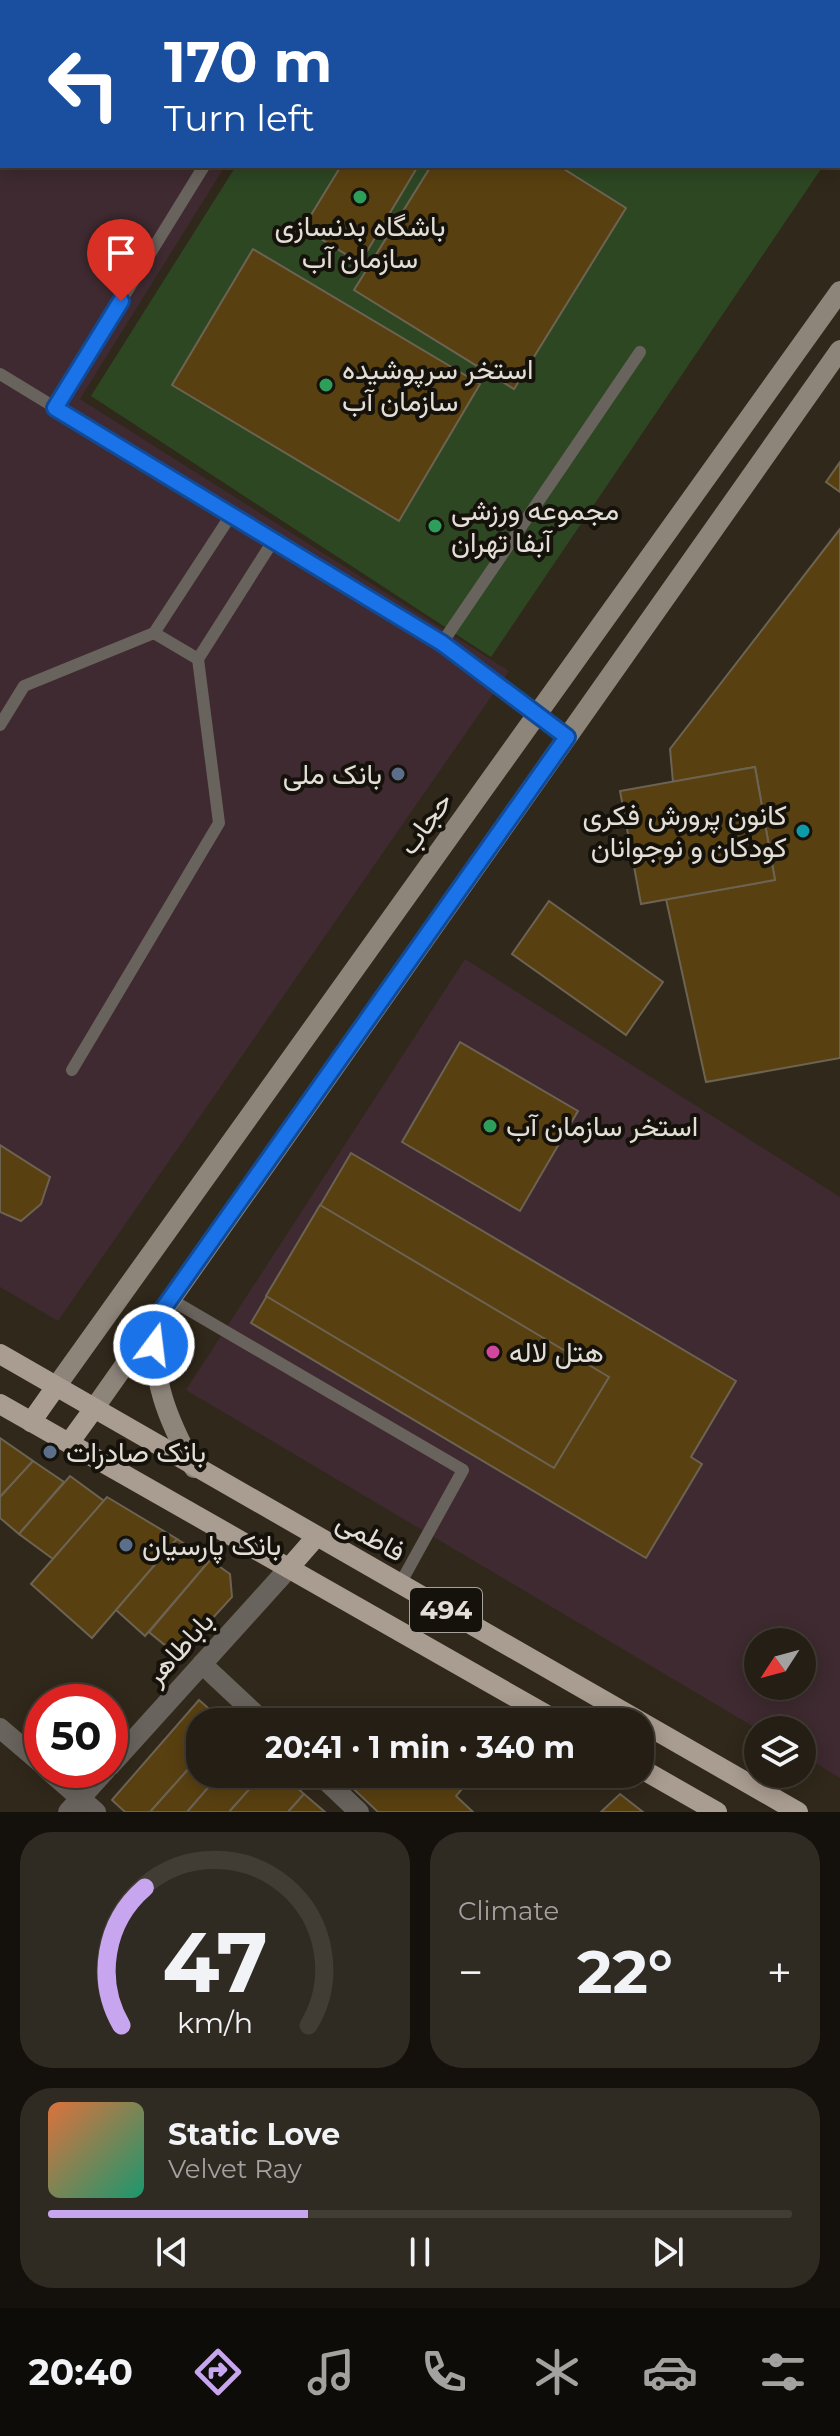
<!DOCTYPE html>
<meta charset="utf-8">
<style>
:root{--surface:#241e14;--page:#302b22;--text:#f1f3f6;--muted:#a3a2a0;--line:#413c34;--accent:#c7a6ef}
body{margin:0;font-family:Montserrat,Vazirmatn,sans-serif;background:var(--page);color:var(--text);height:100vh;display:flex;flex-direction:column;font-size:30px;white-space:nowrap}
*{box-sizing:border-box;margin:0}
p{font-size:26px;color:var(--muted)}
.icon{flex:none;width:44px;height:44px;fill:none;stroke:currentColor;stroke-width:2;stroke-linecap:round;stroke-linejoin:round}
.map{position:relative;height:1812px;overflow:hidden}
.sheet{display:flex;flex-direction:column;gap:20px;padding:20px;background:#14100b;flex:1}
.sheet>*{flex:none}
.hud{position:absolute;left:0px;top:0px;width:840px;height:168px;box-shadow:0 4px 20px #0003,0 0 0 2px var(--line);background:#1a4fa0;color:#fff;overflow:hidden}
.needle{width:52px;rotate:234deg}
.fabs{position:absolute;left:744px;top:1628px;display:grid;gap:16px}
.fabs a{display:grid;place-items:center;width:72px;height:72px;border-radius:50%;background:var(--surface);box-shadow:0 4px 20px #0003,0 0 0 2px var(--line);font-size:40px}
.speed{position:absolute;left:24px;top:1684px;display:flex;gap:16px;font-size:40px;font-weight:700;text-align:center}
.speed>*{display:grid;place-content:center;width:104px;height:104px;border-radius:50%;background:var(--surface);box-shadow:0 4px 20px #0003,0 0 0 2px var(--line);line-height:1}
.speed .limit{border:12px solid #d22;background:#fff;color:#111}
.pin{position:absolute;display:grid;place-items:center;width:68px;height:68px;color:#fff;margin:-82px -34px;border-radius:50% 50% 50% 0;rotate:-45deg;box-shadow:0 0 8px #0007}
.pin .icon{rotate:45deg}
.me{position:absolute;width:88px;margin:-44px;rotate:15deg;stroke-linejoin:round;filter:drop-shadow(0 0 6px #0008)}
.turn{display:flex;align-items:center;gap:28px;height:168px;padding:0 32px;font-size:36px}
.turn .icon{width:104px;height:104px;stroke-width:2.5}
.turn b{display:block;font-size:56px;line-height:68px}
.big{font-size:60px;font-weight:700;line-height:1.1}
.sheet .widget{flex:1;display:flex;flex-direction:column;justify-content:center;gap:12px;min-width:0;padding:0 28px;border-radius:32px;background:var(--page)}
.sheet .dial{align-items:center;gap:0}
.dial svg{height:208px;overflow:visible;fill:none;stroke:var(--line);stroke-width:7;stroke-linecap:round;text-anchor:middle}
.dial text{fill:var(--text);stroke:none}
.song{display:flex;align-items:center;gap:24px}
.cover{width:96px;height:96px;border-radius:12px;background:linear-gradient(135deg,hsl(20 70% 55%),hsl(160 70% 35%))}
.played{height:8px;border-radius:4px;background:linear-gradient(90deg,var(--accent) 35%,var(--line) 35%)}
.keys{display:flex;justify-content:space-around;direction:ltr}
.heat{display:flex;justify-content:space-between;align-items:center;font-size:44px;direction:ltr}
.sheet .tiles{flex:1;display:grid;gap:20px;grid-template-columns:1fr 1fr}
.widget:last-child{grid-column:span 2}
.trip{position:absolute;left:186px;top:1708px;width:468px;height:80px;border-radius:32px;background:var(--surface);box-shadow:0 4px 20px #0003,0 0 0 2px var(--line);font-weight:700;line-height:80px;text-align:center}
.tab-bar{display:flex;height:128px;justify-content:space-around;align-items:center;background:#0e0c08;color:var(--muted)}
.tab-bar .icon{width:56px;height:56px}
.tab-bar .current{color:var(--accent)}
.tab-bar b{font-size:36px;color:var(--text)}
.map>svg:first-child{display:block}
.commercial{fill:#3e2a30;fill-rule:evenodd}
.green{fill:#2d4723}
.building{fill:#594010;stroke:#6c6353;stroke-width:2}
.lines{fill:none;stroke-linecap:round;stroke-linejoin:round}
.service{stroke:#69635d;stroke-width:12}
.minor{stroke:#69635d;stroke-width:20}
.secondary{stroke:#8d847a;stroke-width:20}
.primary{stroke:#a99c90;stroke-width:20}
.route-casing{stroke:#114b97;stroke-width:20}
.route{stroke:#1a73e8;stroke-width:14}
.leisure-dot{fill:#2e9e5b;stroke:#15110b;stroke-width:3}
.service-dot{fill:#5c6f8a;stroke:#15110b;stroke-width:3}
.culture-dot{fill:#0f9aa8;stroke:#15110b;stroke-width:3}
.hotel-dot{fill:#d1479c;stroke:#15110b;stroke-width:3}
.labels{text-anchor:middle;stroke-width:8;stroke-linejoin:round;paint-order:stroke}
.shield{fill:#15110b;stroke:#a6a199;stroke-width:2}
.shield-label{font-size:26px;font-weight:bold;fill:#e4dfd6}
.poi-label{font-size:28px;fill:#e4dfd6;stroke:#15110b;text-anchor:start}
.street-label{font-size:28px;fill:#e4dfd6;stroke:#15110b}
</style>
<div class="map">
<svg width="840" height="1812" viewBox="0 0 840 1812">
<rect width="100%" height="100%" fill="#30281a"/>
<g class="commercial">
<polygon points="0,0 329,0 2,2 2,166 225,166 80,399 509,671 58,1321 0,1287"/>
<path d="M 465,959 L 840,1197 L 840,1778 L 802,1755 L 802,1730 L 759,1730 L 186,1390 ZM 758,1642 L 802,1642 L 802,1686 L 758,1686 Z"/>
</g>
<g class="green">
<polygon points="341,0 826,0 830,2 340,2"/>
<polygon points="236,166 823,166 491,657 91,396"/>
</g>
<g class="building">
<polygon points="97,0 230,0 229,2"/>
<polygon points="341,166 418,166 360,263 303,228"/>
<polygon points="431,166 559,166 626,208 514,389 354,290"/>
<polygon points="253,249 480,384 399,521 172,385"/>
<polygon points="840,462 840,492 826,482"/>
<polygon points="840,529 840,1058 706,1082 666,899 775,880 755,767 673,782 670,749"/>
<polygon points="755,767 775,880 641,904 620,791"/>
<polygon points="549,901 663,982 626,1035 512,954"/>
<polygon points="460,1042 578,1111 520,1211 402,1142"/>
<polygon points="0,1145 50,1177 41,1204 21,1221 0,1212"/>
<polygon points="351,1153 736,1381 691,1457 702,1464 646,1558 251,1323"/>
<polygon points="320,1205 609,1377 554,1468 266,1296"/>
<polygon points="0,1438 33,1461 0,1497"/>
<polygon points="33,1461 64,1482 19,1534 0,1518 0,1497"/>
<polygon points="70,1476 104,1501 53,1559 19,1534"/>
<polygon points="107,1497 177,1539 92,1638 31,1584"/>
<polygon points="177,1539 210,1560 145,1636 116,1610"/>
<polygon points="210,1560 230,1574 232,1597 178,1656 149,1632"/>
<polygon points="199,1700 224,1722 200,1722 200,1756 150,1812 125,1812 112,1800"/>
<polygon points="200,1756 200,1774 220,1774 187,1812 150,1812"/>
<polygon points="220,1774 263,1774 229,1812 187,1812"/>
<polygon points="263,1774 282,1774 304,1794 288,1812 229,1812"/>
<polygon points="348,1774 471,1774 473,1776 456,1796 473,1812 378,1812 343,1779"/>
<polygon points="304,1794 325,1812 288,1812"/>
<polygon points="620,1794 643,1812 601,1812"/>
</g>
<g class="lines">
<g class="service">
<polyline points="66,0 69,2"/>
<polyline points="305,2 307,0"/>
<polyline points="0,374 442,643 567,737"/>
<polyline points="55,408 204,166"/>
<polyline points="154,633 198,659"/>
<polyline points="442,643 640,352"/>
<polyline points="0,725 24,686 154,633 231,515"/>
<polyline points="72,1070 219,823 198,659 273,541"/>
<polyline points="170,1299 463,1470 400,1584"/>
</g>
<g class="minor">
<polyline points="202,1664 264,1722"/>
<polyline points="0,1728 42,1764"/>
<polyline points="110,1766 289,1568"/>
<polyline points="48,1770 96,1812"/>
<polyline points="319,1774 359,1812"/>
<polyline points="68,1812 106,1770"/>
</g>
<g class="secondary">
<path d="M 157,1321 C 149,1377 168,1420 194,1468"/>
<polyline points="55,1388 840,291"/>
<polyline points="93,1410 840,350"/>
</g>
<g class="primary">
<polyline points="0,1354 798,1812"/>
<polyline points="0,1404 559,1722"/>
<polyline points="31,1422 55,1388"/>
<polyline points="69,1443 93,1410"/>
<polyline points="289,1568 316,1537"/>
<polyline points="640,1768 717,1812"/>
</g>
</g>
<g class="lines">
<defs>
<polyline id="route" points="121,301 55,408 442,643 567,737 170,1299 157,1317 154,1345"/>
</defs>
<use href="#route" class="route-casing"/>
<use href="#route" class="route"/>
</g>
<g class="leisure-dot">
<circle cx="360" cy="197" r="8"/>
<circle cx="326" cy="385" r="8"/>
<circle cx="435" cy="526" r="8"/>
<circle cx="490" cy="1126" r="8"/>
</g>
<g class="service-dot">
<circle cx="398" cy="774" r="8"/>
<circle cx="50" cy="1452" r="8"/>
<circle cx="126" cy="1545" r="8"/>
</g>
<circle class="culture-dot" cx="803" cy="831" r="8"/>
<circle class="hotel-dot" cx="493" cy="1352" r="8"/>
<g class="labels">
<rect class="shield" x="410" y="1588" width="72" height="44" rx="6"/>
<g class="shield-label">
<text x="446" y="1619">494</text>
</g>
<g class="poi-label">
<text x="360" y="236" text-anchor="middle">باشگاه بدنسازی<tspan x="360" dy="32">سازمان آب</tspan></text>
<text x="342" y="379">استخر سرپوشیده<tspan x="342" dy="32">سازمان آب</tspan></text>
<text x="451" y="520">مجموعه ورزشی<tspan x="451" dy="32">آبفا تهران</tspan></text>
<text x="382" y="784" text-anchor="end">بانک ملی</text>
<text x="787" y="825" text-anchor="end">کانون پرورش فکری<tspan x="787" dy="32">کودکان و نوجوانان</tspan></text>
<text x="506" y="1136">استخر سازمان آب</text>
<text x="509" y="1362">هتل لاله</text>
<text x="66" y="1462">بانک صادرات</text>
<text x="142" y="1555">بانک پارسیان</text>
</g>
<g class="street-label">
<text transform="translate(425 823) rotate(-54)" y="10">حجاب</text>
<text transform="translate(371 1536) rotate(29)" y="10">فاطمی</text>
<text transform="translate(179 1648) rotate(-48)" y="10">باباطاهر</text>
</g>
</g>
</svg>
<div class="fabs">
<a><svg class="needle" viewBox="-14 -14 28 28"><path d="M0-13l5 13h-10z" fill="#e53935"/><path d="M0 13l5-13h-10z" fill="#a3a2a0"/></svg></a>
<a><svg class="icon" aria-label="layers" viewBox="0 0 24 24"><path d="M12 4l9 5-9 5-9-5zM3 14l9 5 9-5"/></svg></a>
</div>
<div class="speed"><div class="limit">50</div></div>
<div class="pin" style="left:121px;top:301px;background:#d93025"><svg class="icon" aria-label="arrive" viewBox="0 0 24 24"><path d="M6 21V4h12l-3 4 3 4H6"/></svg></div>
<svg class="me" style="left:154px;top:1345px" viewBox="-20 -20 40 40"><circle r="17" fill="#1a73e8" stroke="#fff" stroke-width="3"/><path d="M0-11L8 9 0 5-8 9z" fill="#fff"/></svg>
<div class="trip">20:41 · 1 min · 340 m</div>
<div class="hud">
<div class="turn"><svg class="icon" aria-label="left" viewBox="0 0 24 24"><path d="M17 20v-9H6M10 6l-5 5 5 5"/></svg><div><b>170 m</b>Turn left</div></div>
</div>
</div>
<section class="sheet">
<div class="tiles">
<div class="widget dial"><svg viewBox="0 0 100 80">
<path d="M14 69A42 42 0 1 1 86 69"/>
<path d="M14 69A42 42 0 0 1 23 16" stroke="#c7a6ef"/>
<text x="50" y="56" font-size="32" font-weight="700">47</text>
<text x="50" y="72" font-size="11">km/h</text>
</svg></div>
<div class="widget"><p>Climate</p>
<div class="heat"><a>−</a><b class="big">22°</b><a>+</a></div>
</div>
<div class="widget">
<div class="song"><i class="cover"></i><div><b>Static Love</b><p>Velvet Ray</p></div></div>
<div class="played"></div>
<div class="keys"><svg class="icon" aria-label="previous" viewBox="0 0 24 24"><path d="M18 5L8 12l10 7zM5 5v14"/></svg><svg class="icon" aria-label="pause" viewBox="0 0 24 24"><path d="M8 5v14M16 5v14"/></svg><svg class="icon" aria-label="next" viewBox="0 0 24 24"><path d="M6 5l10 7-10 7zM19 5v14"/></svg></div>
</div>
</div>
</section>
<nav class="tab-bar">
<b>20:40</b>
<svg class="icon current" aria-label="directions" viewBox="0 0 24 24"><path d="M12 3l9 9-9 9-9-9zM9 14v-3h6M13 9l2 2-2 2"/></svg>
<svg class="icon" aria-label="music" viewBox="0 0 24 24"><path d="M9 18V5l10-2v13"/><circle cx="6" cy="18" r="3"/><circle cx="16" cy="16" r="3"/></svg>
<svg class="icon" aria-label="phone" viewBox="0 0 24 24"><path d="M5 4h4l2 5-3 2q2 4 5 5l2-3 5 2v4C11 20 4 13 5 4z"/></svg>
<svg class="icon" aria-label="climate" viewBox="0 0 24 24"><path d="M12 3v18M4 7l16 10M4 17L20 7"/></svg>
<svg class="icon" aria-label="car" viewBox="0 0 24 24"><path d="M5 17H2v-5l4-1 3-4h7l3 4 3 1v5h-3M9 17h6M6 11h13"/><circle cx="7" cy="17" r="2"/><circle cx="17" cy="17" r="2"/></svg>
<svg class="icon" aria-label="filters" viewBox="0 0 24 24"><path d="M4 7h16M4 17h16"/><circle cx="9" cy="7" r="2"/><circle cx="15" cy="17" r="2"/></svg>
</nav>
